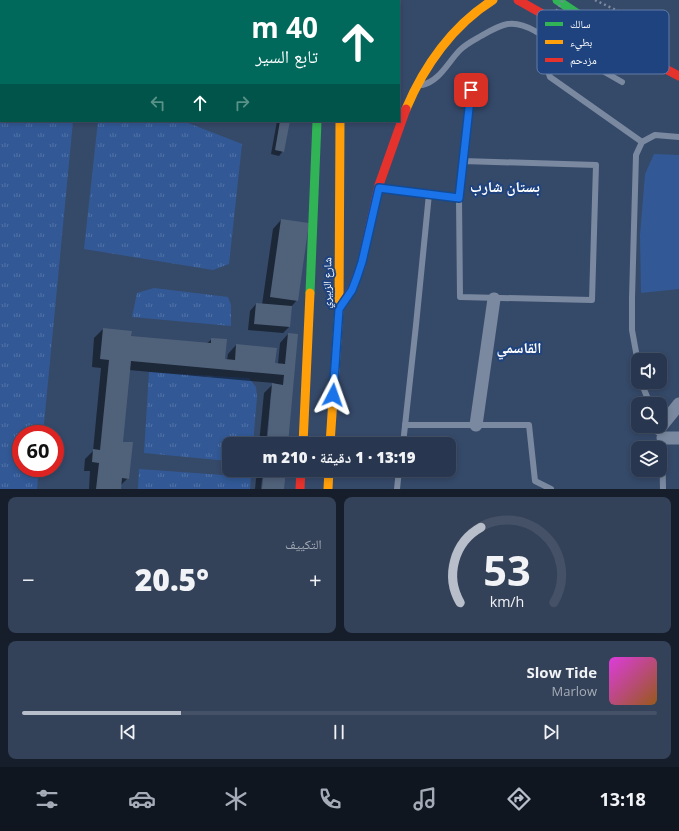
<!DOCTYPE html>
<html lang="ar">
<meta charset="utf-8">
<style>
:root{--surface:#28374f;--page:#344259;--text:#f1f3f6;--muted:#a5acb7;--line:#445166;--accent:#b8bfca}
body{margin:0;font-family:"Open Sans","Noto Naskh Arabic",sans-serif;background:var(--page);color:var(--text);direction:rtl;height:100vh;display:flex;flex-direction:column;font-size:15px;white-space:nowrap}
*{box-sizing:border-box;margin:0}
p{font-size:13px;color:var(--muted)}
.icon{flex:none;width:22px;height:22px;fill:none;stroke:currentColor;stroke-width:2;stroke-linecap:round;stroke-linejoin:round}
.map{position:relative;height:489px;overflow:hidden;direction:ltr}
.details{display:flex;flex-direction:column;gap:8px;padding:8px;background:#161e2b;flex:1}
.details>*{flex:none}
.hud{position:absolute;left:0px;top:0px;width:400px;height:122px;box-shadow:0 2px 6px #0003,0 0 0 1px var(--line);direction:rtl;background:#00695c;color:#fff;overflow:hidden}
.controls{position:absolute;left:631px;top:353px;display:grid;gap:8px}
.controls a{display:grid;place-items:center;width:36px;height:36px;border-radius:8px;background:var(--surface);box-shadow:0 2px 6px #0003,0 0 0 1px var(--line);font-size:20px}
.speed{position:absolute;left:12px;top:425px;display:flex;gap:8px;font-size:20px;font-weight:700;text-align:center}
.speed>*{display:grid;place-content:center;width:52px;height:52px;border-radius:50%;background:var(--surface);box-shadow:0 2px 6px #0003,0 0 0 1px var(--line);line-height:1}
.speed .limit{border:6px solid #d22;background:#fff;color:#111}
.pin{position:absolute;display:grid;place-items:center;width:34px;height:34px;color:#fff;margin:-17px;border-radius:8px;box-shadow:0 2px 6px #0006}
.me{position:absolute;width:44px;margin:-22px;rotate:4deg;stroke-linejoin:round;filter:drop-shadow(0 0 3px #0008)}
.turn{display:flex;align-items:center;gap:14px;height:84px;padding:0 16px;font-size:18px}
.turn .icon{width:52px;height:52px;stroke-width:2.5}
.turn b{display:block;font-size:28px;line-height:34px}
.lanes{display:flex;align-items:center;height:38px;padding:0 16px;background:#0003;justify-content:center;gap:20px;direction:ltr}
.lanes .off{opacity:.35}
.big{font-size:30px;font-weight:800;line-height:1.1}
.details .widget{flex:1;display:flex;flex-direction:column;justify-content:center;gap:6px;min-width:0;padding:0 14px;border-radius:8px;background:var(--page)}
.details .dial{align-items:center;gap:0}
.dial svg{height:104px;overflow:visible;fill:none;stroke:var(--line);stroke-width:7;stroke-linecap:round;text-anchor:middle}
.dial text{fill:var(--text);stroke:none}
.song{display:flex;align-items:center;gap:12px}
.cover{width:48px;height:48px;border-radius:6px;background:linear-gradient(135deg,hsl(300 70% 55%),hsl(30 70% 35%))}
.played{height:4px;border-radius:2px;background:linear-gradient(90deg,var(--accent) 25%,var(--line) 25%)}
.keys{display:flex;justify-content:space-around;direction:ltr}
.heat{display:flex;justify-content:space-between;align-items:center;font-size:22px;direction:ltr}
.details .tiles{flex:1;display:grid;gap:8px;grid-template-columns:1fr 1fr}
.widget:last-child{grid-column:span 2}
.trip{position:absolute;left:222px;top:437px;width:234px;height:40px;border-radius:8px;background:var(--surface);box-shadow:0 2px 6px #0003,0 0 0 1px var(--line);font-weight:800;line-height:40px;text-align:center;direction:rtl}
.menu{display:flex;height:64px;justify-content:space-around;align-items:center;background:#101620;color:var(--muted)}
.menu .icon{width:28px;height:28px}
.menu .on{color:var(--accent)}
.menu b{font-size:18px;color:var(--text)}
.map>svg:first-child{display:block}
.grass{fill:url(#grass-tufts)}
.garden{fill:#325996}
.shadow{fill:#0007}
.building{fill:#50617a}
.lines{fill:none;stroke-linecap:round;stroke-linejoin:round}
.path{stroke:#7a89a0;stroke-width:2.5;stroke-dasharray:2 3;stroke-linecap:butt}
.lane{stroke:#7a89a0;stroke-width:6}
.street{stroke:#7a89a0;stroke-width:13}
.fast{stroke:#30b455;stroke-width:9}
.slow{stroke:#ff9f0a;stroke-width:9}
.jam{stroke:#e5322d;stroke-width:9}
.path-bridge{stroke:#7a89a0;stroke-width:2.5;stroke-dasharray:2 3;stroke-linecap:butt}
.route-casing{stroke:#114b97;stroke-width:10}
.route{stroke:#1a73e8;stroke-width:7}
.labels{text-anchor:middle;stroke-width:4;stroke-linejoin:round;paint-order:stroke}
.street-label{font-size:11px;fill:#fff;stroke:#1f437f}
.district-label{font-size:15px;font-weight:bold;fill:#fff;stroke:#1f437f}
.key{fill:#1f437f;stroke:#627ba5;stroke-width:1}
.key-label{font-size:11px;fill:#fff}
</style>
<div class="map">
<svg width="679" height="489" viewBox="0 0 679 489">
<defs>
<pattern id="grass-tufts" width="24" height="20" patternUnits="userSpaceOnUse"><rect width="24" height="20" fill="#325996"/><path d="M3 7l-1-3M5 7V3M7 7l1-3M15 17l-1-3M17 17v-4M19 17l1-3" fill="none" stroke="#5172a6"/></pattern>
</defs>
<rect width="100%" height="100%" fill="#354969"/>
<g class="grass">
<polygon points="0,59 1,121 73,121 43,434 21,434 21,468 39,468 37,489 0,489"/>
<polygon points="98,121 183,121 242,144 229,264 213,270 84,249"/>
<polygon points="154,288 228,297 231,305 231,326 132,317 137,293"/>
<polygon points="149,372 249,378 256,387 257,397 253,444 229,444 229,461 144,453"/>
<polygon points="139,469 251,477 250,489 138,489"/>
</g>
<polygon class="garden" points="654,154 679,155 679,289 641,293 640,235 645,174"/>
<g class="shadow">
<polygon points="0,0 23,0 26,1 1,1 1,20"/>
<polygon points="277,121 289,121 283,151 279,156 271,154"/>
<polygon points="281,220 297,300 291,307 289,327 283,333 248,330 250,311 256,304 262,305 273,229"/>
<polygon points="103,329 130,337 206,344 212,339 224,360 227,360 228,354 236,345 274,364 278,364 280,343 288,334 287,444 268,444 273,393 271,393 266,444 259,444 264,393 274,383 129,370 122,443 128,478 120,486 120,489 89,489 90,471 84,471 85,459 93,451 101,368 92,367 94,338"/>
<polygon points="257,470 263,470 261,489 255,489"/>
</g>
<g class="building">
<polygon points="280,121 290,121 284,152 275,150"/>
<polygon points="281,219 309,223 298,301 270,297"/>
<polygon points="256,303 292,306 290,327 254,324"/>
<polygon points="103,328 132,331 131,336 211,343 211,338 227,339 225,359 235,360 236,344 277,348 275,363 285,364 288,333 298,334 288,444 267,444 272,383 283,385 284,375 131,361 123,442 133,442 129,479 122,478 121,489 96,489 99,463 92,462 93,449 100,450 109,360 100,359"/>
<polygon points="264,470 286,470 284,489 262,489"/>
</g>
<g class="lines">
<polyline class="path" points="595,0 618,11 648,40 656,46"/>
<g class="lane">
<polyline points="73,0 75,1"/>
<polyline points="170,1 170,0"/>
<polyline points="561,47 622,82"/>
<path d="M 422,85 C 440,81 448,62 460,50 C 466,44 474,40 481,36 C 502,24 512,18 535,31 C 543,36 555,40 561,47 L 560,53 L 548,71 L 550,77 L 642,142"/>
<polyline points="463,161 596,165 592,300 460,297 459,198 471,90"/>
<polyline points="380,188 459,198"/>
<polyline points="638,363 632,330 632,298 636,155 642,142 655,135 679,137"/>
<polyline points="641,382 650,404"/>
<polyline points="405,425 529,425 535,481 551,489"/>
<polyline points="662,437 663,489"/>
<polyline points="403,444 416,325 429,194"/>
<polyline points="397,489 399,470"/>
</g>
<g class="street">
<polyline points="476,425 494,299"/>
<polyline points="659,429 679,404"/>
<polyline points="663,438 679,438"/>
</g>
<g class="fast">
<polyline points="316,0 316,1"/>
<polyline points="341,0 341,1"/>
<polyline points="557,0 584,18 593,31"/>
<polyline points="310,293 317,121"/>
</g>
<g class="slow">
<path d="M 406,109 C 424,66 453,25 493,0"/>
<polyline points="303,444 310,293"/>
<polyline points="330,444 339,309 340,121"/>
<polyline points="328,489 329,470"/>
</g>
<g class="jam">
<path d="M 518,0 C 542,14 565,28 593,31 L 679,76"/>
<polyline points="339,309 352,289 361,266 379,185 406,109"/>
<polyline points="300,489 301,470"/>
</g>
<polyline class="path-bridge" points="546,28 563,0"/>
</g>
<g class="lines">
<defs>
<polyline id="route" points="333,395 339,309 352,290 357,277 362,262 379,188 459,198 471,90"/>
</defs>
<use href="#route" class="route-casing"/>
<use href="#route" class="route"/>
</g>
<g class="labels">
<g class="street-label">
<text transform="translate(327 283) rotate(-89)" y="4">شارع الزبيري</text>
</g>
<g class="district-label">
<text x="505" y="192">بستان شارب</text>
<text x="519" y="353">القاسمي</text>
</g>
</g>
<rect x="537" y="10" width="132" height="64" rx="6" class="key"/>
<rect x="545" y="22" width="18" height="4" fill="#30b455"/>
<rect x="545" y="40" width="18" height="4" fill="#ff9f0a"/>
<rect x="545" y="58" width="18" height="4" fill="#e5322d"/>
<g class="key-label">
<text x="570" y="28">سالك</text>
<text x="570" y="46">بطيء</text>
<text x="570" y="64">مزدحم</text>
</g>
</svg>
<div class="controls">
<a><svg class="icon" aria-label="sound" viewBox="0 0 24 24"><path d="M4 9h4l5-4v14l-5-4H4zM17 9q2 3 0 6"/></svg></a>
<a><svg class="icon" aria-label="search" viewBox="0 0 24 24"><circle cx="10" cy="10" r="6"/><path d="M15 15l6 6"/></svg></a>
<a><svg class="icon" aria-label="layers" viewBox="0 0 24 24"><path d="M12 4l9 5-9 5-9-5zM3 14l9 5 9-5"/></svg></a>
</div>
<div class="speed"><div class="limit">60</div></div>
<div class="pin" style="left:471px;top:90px;background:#d93025"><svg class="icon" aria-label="arrive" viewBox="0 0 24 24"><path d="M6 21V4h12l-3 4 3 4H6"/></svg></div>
<svg class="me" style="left:333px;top:395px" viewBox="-20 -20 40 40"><path d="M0-17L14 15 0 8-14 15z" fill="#1a73e8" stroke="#fff" stroke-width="4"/></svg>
<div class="trip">13:19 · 1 دقيقة · 210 m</div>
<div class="hud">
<div class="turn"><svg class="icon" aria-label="ahead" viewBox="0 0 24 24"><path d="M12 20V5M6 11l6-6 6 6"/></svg><div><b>40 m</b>تابع السير</div></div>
<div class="lanes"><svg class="icon off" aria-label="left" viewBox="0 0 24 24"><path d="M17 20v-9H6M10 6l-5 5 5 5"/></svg><svg class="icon" aria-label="ahead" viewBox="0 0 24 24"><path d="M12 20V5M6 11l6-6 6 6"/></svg><svg class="icon off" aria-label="right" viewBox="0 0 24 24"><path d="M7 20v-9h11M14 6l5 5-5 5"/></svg></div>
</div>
</div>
<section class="details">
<div class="tiles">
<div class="widget dial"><svg viewBox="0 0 100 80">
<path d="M14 69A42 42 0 1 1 86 69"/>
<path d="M14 69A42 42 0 0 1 30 11" stroke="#b8bfca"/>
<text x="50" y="56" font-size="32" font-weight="700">53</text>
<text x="50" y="72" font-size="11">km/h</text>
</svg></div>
<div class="widget"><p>التكييف</p>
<div class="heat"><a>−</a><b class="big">20.5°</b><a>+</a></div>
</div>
<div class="widget">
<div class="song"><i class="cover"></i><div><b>Slow Tide</b><p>Marlow</p></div></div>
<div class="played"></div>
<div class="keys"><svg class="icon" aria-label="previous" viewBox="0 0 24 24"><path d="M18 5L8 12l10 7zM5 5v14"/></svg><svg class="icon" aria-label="pause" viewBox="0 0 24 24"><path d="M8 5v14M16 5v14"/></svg><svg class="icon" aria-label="next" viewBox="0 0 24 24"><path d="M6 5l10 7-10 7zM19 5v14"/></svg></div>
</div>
</div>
</section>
<nav class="menu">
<b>13:18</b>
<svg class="icon on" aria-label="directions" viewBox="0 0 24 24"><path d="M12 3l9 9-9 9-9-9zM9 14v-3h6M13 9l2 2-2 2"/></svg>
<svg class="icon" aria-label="music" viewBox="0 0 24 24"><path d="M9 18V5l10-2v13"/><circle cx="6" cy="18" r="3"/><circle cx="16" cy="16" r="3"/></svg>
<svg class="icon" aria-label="phone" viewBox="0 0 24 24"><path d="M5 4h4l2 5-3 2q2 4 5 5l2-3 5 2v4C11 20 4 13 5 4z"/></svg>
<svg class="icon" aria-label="climate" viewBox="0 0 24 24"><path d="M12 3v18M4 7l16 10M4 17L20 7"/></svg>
<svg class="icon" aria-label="car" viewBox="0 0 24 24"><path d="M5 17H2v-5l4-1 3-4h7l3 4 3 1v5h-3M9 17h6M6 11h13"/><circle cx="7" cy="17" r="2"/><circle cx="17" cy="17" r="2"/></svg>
<svg class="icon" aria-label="filters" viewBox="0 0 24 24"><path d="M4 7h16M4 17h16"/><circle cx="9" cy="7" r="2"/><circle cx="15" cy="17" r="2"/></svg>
</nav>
